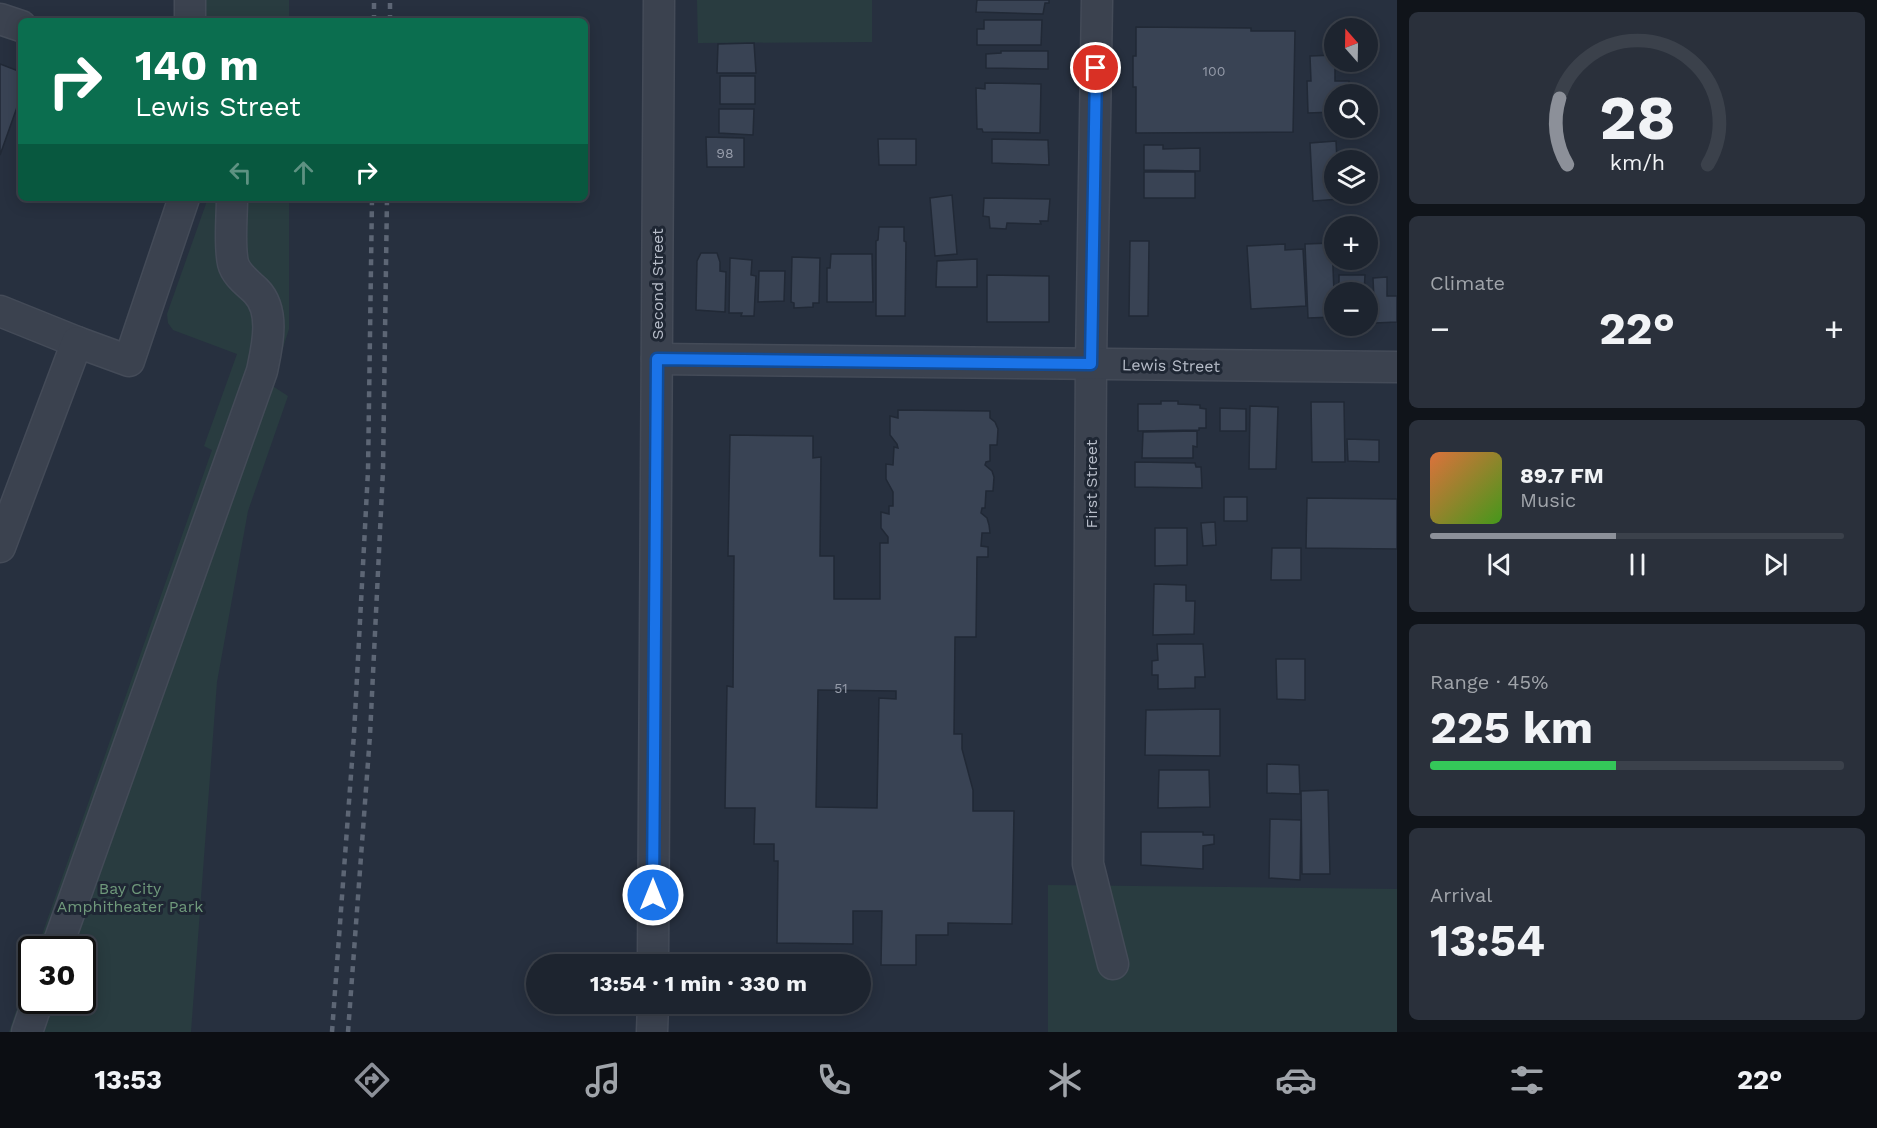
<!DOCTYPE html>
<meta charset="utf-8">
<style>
:root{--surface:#1d242f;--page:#2a303b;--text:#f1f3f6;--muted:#a0a4aa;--line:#3b414b;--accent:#8c9099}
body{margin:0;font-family:"Work Sans",sans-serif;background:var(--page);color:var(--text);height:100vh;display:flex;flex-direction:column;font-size:22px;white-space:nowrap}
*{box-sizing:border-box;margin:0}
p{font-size:20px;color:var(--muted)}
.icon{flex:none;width:33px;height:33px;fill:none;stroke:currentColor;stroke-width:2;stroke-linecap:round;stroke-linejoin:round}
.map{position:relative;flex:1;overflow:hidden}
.sheet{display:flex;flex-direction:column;gap:12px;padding:12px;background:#10141a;width:480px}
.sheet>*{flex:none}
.banner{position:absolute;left:18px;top:18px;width:570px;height:183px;border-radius:9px;box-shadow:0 3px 15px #0003,0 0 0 2px var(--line);background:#0b6e4f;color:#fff;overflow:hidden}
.needle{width:39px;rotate:340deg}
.buttons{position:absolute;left:1324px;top:18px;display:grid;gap:12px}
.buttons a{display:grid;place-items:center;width:54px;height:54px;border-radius:50%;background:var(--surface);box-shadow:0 3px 15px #0003,0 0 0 2px var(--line);font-size:30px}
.speed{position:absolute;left:18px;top:936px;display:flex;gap:12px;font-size:30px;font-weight:700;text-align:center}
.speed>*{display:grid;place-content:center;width:78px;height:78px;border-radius:50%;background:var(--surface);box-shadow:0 3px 15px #0003,0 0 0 2px var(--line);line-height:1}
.speed .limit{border:3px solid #111;border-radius:9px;background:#fff;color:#111}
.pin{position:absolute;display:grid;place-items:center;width:51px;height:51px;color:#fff;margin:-26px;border:3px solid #fff;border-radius:50%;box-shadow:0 2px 6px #0007}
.me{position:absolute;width:66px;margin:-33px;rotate:0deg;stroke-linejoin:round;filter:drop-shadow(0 0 4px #0008)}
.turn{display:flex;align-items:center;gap:21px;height:126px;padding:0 18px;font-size:27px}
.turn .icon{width:78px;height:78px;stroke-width:2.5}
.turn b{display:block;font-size:42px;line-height:51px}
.lanes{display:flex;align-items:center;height:57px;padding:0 18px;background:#0003;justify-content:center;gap:30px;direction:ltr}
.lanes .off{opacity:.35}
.big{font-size:45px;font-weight:700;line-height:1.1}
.sheet .card{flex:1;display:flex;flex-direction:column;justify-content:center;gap:9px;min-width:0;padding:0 21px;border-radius:9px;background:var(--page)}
.sheet .dial{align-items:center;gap:0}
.dial svg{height:156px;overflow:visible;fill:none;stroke:var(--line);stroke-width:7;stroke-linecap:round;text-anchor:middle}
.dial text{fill:var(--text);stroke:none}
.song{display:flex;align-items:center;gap:18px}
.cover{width:72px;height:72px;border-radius:9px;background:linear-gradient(135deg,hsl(20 70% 55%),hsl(100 70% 35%))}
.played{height:6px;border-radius:3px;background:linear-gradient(90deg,var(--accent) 45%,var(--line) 45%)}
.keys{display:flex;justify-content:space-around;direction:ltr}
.heat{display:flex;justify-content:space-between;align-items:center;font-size:33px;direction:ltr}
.charge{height:9px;border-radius:4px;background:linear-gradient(90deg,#34c759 45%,var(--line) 0)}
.trip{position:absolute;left:526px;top:954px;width:345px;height:60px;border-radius:30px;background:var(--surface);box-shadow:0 3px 15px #0003,0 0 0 2px var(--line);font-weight:700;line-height:60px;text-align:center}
.tab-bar{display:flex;height:96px;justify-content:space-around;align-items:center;background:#0c0e13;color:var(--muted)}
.tab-bar .icon{width:42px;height:42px}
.tab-bar .active{color:var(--accent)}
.tab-bar b{font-size:27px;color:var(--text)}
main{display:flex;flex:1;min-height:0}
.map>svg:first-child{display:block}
.green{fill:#293c40}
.building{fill:#394354;stroke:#212936;stroke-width:1.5;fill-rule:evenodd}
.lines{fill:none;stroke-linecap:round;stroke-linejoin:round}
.minor-casing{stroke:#444b58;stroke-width:33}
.minor{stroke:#3b424f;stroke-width:30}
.rail{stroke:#5d6675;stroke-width:4.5;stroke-dasharray:6 6;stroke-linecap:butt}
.route-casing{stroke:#114b97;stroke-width:15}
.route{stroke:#1a73e8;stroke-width:10}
.labels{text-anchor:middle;stroke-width:6;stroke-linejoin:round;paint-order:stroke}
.number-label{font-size:14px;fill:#969caa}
.street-label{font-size:16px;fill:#b7bdc9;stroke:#1f2734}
.park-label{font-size:16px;fill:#6f997b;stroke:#1f2734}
</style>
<main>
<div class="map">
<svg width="1397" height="1032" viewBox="0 0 1397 1032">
<rect width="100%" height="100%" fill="#27303f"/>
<g class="green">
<polygon points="198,0 289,0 289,21 199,21"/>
<polygon points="697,0 872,0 872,42 698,43"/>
<polygon points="208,198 289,198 289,329 271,385 288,396 248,511 217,682 191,1032 9,1032 31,966 32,1000 82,1000 82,950 37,949 212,450 204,446 237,354 173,330 168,323 167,314"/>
<polygon points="1048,885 1397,889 1397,1032 1048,1032"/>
</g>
<g class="building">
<polygon points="977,0 1049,0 1049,3 1045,3 1043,14 976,12"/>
<polygon points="984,20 1042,20 1041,45 977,45 977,29 984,29"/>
<polygon points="1136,27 1251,28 1251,31 1295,31 1293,132 1136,133 1136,87 1133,87 1133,56 1136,56"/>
<polygon points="754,43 756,73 717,73 718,44"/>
<polygon points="1001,51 1048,51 1048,69 986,68 986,54 1001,53"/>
<polygon points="1335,55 1335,81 1349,81 1349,94 1335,94 1335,112 1308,113 1307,81 1311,81 1310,56"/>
<polygon points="0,64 21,72 21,96 0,155"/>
<rect x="720" y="76" width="35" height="28"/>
<polygon points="985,83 1041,84 1040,133 983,132 982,129 977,129 976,88 985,89"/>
<polygon points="719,109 754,109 753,135 719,133"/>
<polygon points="706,137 744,138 744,167 707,167"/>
<polygon points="878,139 916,139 916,165 879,165"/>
<polygon points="992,139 1048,140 1049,165 992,163"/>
<polygon points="1336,141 1337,160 1335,160 1335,194 1340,194 1340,199 1313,201 1310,143"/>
<polygon points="1144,145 1163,145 1163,149 1200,148 1200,171 1144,170"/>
<rect x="1144" y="172" width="51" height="26"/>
<polygon points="952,195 957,254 935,256 930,198"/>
<polygon points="984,198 1050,199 1048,221 1040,221 1041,224 1007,223 1006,229 990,228 989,217 983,216"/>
<polygon points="879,227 904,227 904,241 906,242 905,316 876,316 876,241 878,240"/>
<polygon points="1130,241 1149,241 1148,316 1129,316"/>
<polygon points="1332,243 1335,317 1308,318 1305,244"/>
<polygon points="1285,244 1285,250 1303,249 1306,306 1251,309 1247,246"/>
<polygon points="701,253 717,253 720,262 720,271 726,272 725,312 696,310 697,261"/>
<polygon points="831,254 872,254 873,302 827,302 827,268 830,268"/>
<polygon points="792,257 820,258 819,303 813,303 813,307 794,308 794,303 791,302"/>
<polygon points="730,258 752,260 751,275 756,276 754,316 741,316 742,313 729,313"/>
<polygon points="977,259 977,287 936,287 937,261"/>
<polygon points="759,271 785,271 784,301 758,302"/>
<polygon points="987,275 1049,276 1049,322 987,322"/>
<polygon points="1339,275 1365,275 1364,292 1339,292"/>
<polygon points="1387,277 1387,296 1397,296 1397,322 1375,323 1373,278"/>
<polygon points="1161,401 1178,401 1178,404 1200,405 1200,408 1206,409 1206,428 1199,428 1199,430 1138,431 1138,404 1161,404"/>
<polygon points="1311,402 1344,402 1345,462 1312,462"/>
<polygon points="1250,406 1278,407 1276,469 1249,469"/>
<polygon points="1220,408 1246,409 1246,431 1220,431"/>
<path d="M 898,410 L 990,411 L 990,418 L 995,422 L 998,429 L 997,445 L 990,445 L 990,461 L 986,462 L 985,465 L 992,471 L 994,477 L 993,491 L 986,491 L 985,508 L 982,508 L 981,513 L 987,518 L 989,525 L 990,533 L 982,533 L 981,546 L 988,547 L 988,557 L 977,557 L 976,637 L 955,637 L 954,734 L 962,734 L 962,749 L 973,790 L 973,811 L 1014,811 L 1012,924 L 948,923 L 948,935 L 916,935 L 916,965 L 881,965 L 882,911 L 853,911 L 853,944 L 777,943 L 778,861 L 774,861 L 774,844 L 754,844 L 755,808 L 725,808 L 727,686 L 733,687 L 734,556 L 728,556 L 730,435 L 813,436 L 813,458 L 821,457 L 820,556 L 834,556 L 834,599 L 880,599 L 880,543 L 888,543 L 888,537 L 881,528 L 881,512 L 889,514 L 889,506 L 893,506 L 893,492 L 886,479 L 886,464 L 893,465 L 894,447 L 898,448 L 897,444 L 890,435 L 890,416 L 898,418 ZM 818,690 L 896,691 L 896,699 L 879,698 L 877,808 L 816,807 Z"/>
<polygon points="1197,431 1197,447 1193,446 1193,458 1142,458 1143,432"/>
<polygon points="1347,439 1379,440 1379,462 1348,461"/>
<polygon points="1135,462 1195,463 1196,467 1201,467 1202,488 1135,487"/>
<rect x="1224" y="497" width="23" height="24"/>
<polygon points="1307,498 1397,499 1397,549 1306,548"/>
<polygon points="1215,522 1216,545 1203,546 1201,523"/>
<polygon points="1155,528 1187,528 1187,565 1155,566"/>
<polygon points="1272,548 1301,548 1301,580 1271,580"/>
<polygon points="1154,584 1186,585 1186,601 1195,601 1194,634 1153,635"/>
<polygon points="1157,644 1203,644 1205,677 1195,677 1195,688 1158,689 1158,675 1152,675 1152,661 1158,660"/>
<polygon points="1276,659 1305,659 1305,700 1277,699"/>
<polygon points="1220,709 1220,756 1145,755 1146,710"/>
<polygon points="1267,764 1299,765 1300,794 1267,793"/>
<polygon points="1159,770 1209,770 1210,807 1158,808"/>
<polygon points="1328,790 1330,874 1302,874 1301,791"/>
<polygon points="1270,819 1301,820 1300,880 1269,878"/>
<polygon points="1141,832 1203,832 1203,835 1214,835 1214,844 1203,846 1203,869 1141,865"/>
</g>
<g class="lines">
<defs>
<g id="minor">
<polyline points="190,0 190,21"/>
<polyline points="1097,0 1091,364 1088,864 1113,964"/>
<polyline points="0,19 21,26"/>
<polyline points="0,311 77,342"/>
<polyline points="657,359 1397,367"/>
<polyline points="0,547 77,342 129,361 184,198"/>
<path d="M 56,950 L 262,371 C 267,347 276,311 256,291 C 248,283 236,275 233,263 C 229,245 232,217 232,198"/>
<polyline points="653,964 659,0"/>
<polyline points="27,1032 38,1000"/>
<polyline points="652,1032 653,1004"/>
</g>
</defs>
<use href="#minor" class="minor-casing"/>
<use href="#minor" class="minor"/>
<g class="rail">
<polyline points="374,21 374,0"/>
<polyline points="390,21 390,0"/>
<polyline points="332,1032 354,734 368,471 372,198"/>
<polyline points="348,1032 370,735 383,470 387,198"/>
</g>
</g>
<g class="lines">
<defs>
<polyline id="route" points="653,895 657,359 1091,364 1096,68"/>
</defs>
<use href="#route" class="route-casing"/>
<use href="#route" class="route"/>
</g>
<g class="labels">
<g class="number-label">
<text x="1214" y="76">100</text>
<text x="725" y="158">98</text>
<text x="841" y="693">51</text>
</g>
<g class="street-label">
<text transform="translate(657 284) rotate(-90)" y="6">Second Street</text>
<text transform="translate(1171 365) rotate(1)" y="6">Lewis Street</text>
<text transform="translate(1091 484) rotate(-90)" y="6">First Street</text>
</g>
<g class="park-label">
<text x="130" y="894">Bay City<tspan x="130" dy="18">Amphitheater Park</tspan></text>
</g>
</g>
</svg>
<div class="buttons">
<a><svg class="needle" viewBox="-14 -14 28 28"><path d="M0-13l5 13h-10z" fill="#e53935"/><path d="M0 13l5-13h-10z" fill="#a0a4aa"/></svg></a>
<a><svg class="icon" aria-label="search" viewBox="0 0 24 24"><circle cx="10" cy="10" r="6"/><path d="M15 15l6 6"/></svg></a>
<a><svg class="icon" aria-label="layers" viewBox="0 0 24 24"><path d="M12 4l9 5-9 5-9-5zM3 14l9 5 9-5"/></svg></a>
<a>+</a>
<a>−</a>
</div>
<div class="speed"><div class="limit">30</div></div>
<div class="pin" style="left:1096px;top:68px;background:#d93025"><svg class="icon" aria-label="arrive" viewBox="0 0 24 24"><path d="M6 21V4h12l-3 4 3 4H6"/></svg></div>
<svg class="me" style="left:653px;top:895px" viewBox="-20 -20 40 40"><circle r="17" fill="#1a73e8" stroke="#fff" stroke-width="3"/><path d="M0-11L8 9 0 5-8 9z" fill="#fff"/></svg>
<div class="trip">13:54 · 1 min · 330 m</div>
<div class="banner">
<div class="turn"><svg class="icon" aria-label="right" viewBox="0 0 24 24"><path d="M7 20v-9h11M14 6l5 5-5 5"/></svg><div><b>140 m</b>Lewis Street</div></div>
<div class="lanes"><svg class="icon off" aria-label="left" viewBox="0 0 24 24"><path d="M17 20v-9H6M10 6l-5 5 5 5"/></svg><svg class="icon off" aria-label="ahead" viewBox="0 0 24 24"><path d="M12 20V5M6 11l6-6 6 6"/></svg><svg class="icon" aria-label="right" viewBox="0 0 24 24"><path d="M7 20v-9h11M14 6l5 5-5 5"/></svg></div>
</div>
</div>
<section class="sheet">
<div class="card dial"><svg viewBox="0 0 100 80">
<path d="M14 69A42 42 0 1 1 86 69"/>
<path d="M14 69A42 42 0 0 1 10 35" stroke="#8c9099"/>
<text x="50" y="56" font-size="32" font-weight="700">28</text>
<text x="50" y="72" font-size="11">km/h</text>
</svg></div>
<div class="card"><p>Climate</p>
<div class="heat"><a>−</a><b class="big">22°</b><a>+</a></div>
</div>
<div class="card">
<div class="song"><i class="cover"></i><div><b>89.7 FM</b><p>Music</p></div></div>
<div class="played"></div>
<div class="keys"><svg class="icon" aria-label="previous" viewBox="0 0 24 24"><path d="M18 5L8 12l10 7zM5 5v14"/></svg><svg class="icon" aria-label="pause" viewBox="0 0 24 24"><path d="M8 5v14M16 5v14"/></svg><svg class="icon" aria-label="next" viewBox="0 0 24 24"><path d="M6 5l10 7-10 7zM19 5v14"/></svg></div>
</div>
<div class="card"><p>Range · 45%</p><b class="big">225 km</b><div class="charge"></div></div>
<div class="card"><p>Arrival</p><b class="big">13:54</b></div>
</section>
</main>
<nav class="tab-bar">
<b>13:53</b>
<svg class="icon active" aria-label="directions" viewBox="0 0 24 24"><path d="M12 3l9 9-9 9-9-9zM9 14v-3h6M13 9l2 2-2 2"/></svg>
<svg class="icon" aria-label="music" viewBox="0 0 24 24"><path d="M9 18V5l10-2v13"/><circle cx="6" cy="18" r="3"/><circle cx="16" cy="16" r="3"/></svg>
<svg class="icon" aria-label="phone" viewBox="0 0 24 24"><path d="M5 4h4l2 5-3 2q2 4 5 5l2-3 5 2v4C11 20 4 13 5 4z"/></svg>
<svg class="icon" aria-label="climate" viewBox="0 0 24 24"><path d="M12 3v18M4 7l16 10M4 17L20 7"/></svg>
<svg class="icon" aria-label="car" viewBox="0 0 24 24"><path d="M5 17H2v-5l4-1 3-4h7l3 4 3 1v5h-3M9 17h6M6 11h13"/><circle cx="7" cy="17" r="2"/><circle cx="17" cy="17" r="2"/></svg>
<svg class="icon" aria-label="filters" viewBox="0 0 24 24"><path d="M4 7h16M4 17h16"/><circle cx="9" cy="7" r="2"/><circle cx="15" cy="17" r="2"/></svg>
<b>22°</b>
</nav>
